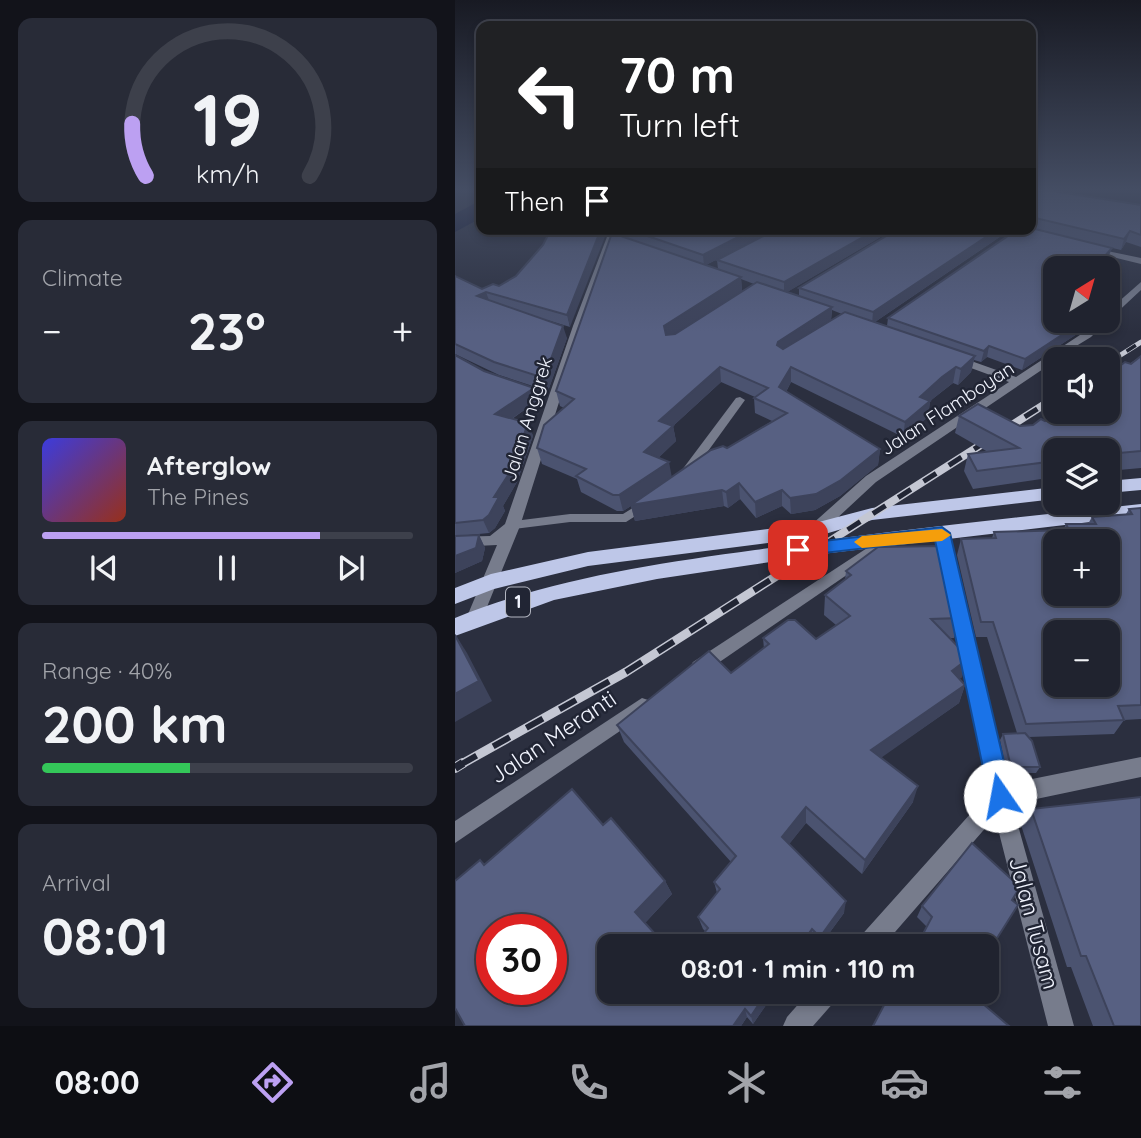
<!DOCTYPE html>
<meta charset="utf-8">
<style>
:root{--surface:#20232f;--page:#282b37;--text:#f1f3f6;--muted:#a2a4aa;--line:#3d404b;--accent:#bca0f2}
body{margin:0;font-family:Quicksand,sans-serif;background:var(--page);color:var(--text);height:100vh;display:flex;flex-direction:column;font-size:26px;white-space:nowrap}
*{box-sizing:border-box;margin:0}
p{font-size:23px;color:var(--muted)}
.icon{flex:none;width:38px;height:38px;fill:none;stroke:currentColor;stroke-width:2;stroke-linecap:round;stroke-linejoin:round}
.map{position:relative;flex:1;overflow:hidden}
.drawer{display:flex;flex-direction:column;gap:18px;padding:18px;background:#12131a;width:455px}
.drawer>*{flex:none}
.guide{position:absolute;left:21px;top:21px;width:560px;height:214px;border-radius:14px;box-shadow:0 4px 10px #0003,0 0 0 2px var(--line);background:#202124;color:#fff;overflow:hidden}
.needle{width:46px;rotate:37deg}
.tools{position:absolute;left:588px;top:256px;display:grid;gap:14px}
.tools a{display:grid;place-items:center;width:77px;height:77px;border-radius:14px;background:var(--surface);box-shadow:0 4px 10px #0003,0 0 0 2px var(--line);font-size:35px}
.speed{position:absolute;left:21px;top:914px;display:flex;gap:14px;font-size:35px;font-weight:700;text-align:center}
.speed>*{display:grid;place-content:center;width:91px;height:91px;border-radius:50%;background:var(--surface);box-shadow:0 4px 10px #0003,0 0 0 2px var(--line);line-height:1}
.speed .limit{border:10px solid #d22;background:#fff;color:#111}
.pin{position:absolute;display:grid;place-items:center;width:60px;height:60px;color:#fff;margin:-30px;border-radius:14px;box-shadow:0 4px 10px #0006}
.me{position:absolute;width:77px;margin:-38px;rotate:348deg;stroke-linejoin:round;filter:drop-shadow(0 0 5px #0008)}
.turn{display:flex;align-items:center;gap:24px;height:147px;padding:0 28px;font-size:32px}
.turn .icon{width:91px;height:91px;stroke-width:2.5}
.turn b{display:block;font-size:49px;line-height:60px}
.then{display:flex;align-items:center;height:66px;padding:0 28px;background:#0003;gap:14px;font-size:26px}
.big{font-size:52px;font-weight:700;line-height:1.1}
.drawer .card{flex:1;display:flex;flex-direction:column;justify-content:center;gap:10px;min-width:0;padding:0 24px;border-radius:14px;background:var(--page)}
.drawer .dial{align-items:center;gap:0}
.dial svg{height:182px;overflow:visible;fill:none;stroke:var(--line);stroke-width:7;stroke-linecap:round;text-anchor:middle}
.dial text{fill:var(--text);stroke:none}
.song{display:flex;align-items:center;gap:21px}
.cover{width:84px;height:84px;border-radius:10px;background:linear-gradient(135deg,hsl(240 70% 55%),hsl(10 70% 35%))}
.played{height:7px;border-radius:4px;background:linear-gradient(90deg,var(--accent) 75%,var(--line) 75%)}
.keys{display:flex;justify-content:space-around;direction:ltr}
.heat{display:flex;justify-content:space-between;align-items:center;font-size:38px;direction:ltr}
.charge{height:10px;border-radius:5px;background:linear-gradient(90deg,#34c759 40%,var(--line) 0)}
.trip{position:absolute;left:142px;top:934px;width:402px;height:70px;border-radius:14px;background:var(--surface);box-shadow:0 4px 10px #0003,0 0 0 2px var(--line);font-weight:700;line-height:70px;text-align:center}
.tabs{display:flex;height:112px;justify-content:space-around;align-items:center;background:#0d0e13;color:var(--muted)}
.tabs .icon{width:49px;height:49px}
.tabs .current{color:var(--accent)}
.tabs b{font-size:32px;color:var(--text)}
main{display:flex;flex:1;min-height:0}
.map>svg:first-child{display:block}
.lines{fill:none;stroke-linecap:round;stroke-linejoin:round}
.river{fill:#121834;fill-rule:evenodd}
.lane{fill:#777c8c;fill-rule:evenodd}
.street{fill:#777c8c;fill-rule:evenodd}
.primary{fill:#bec7e8;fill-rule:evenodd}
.rail-far3-casing{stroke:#c4c7d3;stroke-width:5}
.rail-far2-casing{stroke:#c4c7d3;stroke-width:8}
.rail-far1-casing{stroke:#c4c7d3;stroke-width:9}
.rail-casing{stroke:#c4c7d3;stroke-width:10}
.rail-far3{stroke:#212534;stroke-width:3.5;stroke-dasharray:11;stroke-linecap:butt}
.rail-far2{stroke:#212534;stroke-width:5;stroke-dasharray:15;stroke-linecap:butt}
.rail-far1{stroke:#212534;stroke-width:6;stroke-dasharray:19;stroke-linecap:butt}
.rail{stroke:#212534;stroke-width:8;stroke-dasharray:24;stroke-linecap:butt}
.wall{fill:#4b5370;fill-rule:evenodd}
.shaded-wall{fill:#3d435b}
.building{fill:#576082;stroke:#3d435b;stroke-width:2;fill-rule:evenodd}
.route{fill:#1a73e8;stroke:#114b97;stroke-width:2}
.slow{fill:#f59e0b}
.labels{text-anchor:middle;stroke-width:5;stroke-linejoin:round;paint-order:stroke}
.shield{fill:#212534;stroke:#b3b6c1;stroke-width:2}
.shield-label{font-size:18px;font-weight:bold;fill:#f1f4fe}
.street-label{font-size:19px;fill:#f1f4fe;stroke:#212534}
.near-street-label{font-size:23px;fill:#f1f4fe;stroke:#212534}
</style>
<main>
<section class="drawer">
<div class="card dial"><svg viewBox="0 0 100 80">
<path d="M14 69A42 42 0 1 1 86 69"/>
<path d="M14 69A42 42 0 0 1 8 46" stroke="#bca0f2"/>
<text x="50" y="56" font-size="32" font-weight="700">19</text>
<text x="50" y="72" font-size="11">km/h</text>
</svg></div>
<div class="card"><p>Climate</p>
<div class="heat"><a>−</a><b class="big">23°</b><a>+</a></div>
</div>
<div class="card">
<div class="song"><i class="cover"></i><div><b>Afterglow</b><p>The Pines</p></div></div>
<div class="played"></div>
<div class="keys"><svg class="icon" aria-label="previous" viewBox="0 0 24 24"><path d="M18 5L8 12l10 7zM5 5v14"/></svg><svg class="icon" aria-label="pause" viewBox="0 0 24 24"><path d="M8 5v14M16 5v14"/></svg><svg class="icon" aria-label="next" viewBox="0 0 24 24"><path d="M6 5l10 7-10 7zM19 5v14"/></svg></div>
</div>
<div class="card"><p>Range · 40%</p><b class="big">200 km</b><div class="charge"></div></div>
<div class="card"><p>Arrival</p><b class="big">08:01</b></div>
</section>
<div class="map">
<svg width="686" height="1026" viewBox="0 0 686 1026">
<rect width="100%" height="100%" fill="#2b2f3f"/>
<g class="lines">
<polygon class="river" points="26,200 26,218 0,232 0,214"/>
<g class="lane">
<polygon points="285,397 290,400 235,476 227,476 225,473 227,470 281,398"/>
<polygon points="189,501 193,502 195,505 193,508 171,522 115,522 59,529 53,525 59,521 115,514 168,514"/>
</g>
<g class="street">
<polygon points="155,229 163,229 128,326 65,526 25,624 19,626 13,624 11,619 42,545 0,547 0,537 35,536 50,524 118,326"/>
<polygon points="552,229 566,229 583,235 579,237"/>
<polygon points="633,247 686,258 686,264 633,251"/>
<polygon points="686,282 686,290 656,318 653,319 653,311"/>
<polygon points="642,320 653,320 636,337 600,359 600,361 421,482 365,534 355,534 353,530 355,526 411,476 554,382 497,361 497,357 505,357 561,377 628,333"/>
<polygon points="487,528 492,529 494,533 552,784 686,757 686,777 557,804 619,1026 593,1026 540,817 427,947 399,947 403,939 534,793 480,533 482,529"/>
<polygon points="432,535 437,536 439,540 437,544 250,672 244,675 238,672 235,667 238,662"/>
<polygon points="187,698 193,700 196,706 193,712 0,843 0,821"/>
<polygon points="354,992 383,992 380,1001 358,1026 328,1026 332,1017"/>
</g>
<g class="primary">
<polygon points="686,478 686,490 653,493 653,481"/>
<polygon points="600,487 600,499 417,520 360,537 133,566 39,589 0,604 0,588 36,574 133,552 360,523 417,508"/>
<path d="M 686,504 L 686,516 L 375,553 L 202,579 L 99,600 L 0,636 L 0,618 C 96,579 198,564 300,550 C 428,531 557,518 686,504 Z"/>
</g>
<defs>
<g id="rail-far3">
<polyline points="653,363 686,342"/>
<polyline points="587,405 600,397"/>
</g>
<polyline id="rail-far2" points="342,562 590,404"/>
<polyline id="rail-far1" points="5,765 171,672 345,561"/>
<polyline id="rail" points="0,768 8,763"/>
</defs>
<use href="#rail-far3" class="rail-far3-casing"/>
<use href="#rail-far2" class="rail-far2-casing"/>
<use href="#rail-far1" class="rail-far1-casing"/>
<use href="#rail" class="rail-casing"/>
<use href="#rail-far3" class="rail-far3"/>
<use href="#rail-far2" class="rail-far2"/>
<use href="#rail-far1" class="rail-far1"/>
<use href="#rail" class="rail"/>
</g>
<g class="wall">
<path d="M 576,189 L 686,205 L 686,247 L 671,242 L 666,250 L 615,238 L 653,258 L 645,268 L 600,268 L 600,320 L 633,320 L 622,334 L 567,370 L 532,357 L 526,362 L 519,360 L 516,372 L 503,385 L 498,383 L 475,401 L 473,417 L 448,437 L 336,382 L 331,392 L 425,449 L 423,465 L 385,496 L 360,510 L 336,514 L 327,506 L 301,518 L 285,499 L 273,508 L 269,506 L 180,521 L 176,506 L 168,511 L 162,511 L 126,492 L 122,479 L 87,464 L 82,448 L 109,408 L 105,406 L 101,391 L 163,235 L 162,229 L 320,229 L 251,265 L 263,269 L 262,260 L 439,229 L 332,292 L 344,296 L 344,288 L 552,232 L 420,322 L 432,326 L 433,318 L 576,229 ZM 286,279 L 299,284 L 287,291 ZM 377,310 L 387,314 L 376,320 ZM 266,382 L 300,397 L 299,398 L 300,413 L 317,421 L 272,448 L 217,477 L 203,458 L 221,441 L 218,426 Z"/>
<polygon points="96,229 115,327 92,320 112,338 93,391 44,375 0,354 0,276 27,289 44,286 61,276 88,245"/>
<polygon points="0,355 83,400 57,419 73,423 78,436 62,482 48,506 50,511 40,528 34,533 13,535 24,535 30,548 27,561 0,573"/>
<polygon points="686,356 686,468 653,471 653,450 600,450 600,477 518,489 509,471 513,454 533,452 500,433 504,416 565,426 578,425 590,421"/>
<polygon points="686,508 686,719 669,720 659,734 574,737 585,767 581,773 552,773 545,740 548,734 562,733 532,637 521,637 502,555 506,539 537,538 539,532 608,530 611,524 633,524 637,517 671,514 674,509"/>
<polygon points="391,571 505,618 499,638 494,638 507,677 504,679 510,685 504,703 426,757 458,802 407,874 351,823 334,844 389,913 364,947 362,947 356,940 250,931 248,929 243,917 262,893 259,882 276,862 169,742 162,725 276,673 309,649 308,638 361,639 381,625 369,615 370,595 390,580"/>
<path d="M 117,789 L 148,825 L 156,818 L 210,881 L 217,894 L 190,923 L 212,947 L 154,947 L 154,992 L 320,992 L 298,1024 L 292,1017 L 286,1026 L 10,1026 L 0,1008 L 0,881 L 25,860 L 30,864 ZM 37,929 L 96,929 L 96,989 L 37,989 Z"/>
<polygon points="576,809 686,1026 638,1026 616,967 612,967 566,825"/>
<polygon points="557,900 472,927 462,917 467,906"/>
</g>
<g class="shaded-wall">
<polygon points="146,229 153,229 115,327 112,315"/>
<polygon points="299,229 320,229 249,266 248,255"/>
<polygon points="422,229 439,229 329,294 329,282"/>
<polygon points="543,229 553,229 552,232 417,324 418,312"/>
<polygon points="675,231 671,242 666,250 669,239"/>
<polygon points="657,248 653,258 645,268 639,268"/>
<polygon points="286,277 287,291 212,341 209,326"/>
<polygon points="31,292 35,303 22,296"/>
<polygon points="377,307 376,322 324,357 322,345 323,342"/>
<polygon points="628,320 633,320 622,334 567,370 570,359"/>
<polygon points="108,326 112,338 93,391 89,378"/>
<polygon points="534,346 532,357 526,362 529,351"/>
<polygon points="520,356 516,372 503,385 506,369"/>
<polygon points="265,367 266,382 218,426 221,441 193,468 189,452 204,421"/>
<polygon points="336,367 336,382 325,403 324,387"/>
<polygon points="501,367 498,383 485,393 468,407 475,401 473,417 448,437 450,422 465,397 487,377"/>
<polygon points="79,388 83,400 45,427 40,414"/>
<polygon points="73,423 78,436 62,482 48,506 50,511 40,528 34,533 28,520"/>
<polygon points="425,449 423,465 385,496 360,510 336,514 335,498"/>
<polygon points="214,462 217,478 267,490 269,506 180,521 176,506 168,511 164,495"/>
<polygon points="284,483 285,499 273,508 271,492"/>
<polygon points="327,490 327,506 301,518 300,502"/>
<polygon points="24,535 30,548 27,561 0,573 0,556"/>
<polygon points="0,634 12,653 37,701 0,722"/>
<polygon points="514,658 507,677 491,690 497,671"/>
<polygon points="510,685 504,703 413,767 416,750"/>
<polygon points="463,786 458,802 407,874 410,860"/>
<polygon points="351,807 351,823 328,852 327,837"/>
<polygon points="210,881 217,894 188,925 180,912"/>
<polygon points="391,901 389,913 364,947 365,937"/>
<polygon points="357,929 356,940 351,947 344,947"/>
<polygon points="312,992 320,992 298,1024 296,1016"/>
<polygon points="290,1009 292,1017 286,1026 278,1026"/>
</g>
<g class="building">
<polygon points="576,189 585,189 686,205 686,235 675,231 669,239 576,217"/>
<polygon points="576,228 657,248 639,268 600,268 600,320 628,320 625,323 570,359 534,346 529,351 433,318 563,229 576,229"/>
<polygon points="96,229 146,229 112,315 31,292 22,296 108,326 89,378 39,362 0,344 0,276 27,289 38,284 44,286 61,276 88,245"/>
<polygon points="172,229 299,229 248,255"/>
<polygon points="322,229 422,229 329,282 262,260"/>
<polygon points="443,229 543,229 418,312 344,288"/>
<polygon points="157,233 286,277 209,326 211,335 220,334 302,282 377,307 323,342 322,345 328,349 390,312 520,356 506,369 501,367 487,377 465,397 475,401 450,422 336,367 324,387 425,449 386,480 361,494 335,498 327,490 300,502 284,483 271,492 267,490 176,505 256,450 268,446 272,448 332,413 299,398 313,388 265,367 204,421 218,426 189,452 214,462 164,495 158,495 121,476 131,469 82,448 89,425 119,399 101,391"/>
<polygon points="0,355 29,371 79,388 40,414 73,423 57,469 39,497 44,497 34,515 28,520 0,523"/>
<polygon points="686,356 686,451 653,454 653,450 600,450 600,461 522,471 513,454 564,448 504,416 523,404 565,426 578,425 586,419 590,421 604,411 653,411 653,375 670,362 676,364"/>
<path d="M 686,508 L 686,705 L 663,706 L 669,720 L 571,724 L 538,622 L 526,622 L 506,539 L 541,538 L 539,532 L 614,530 L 611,524 L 641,524 L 637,517 L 677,514 L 674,509 ZM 600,541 L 653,541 L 653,593 L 600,593 ZM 600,632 L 653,632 L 653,684 L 600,684 Z"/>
<polygon points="24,535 21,548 0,556 0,536"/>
<polygon points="489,546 505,618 476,619 514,658 497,671 510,685 416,750 463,786 410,860 351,807 327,837 391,901 365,937 357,929 344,947 238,947 253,928 243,917 265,889 259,882 281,856 162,725 254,651 276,673 314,644 308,638 333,620 340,620 361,639 395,616 370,595 396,575 391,571 423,547"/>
<polygon points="0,635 24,681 0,694"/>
<polygon points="570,733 577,741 585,767 556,767 548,734"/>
<path d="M 117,789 L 148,825 L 156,818 L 210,881 L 180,912 L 212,947 L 154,947 L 154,992 L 312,992 L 296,1016 L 290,1009 L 278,1026 L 10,1026 L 0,1008 L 0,881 L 25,860 L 29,865 ZM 37,929 L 96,929 L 96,989 L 37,989 Z"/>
<polygon points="686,797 686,1026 659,1026 631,956 626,956 576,809"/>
<polygon points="517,843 565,887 557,900 563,905 532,954 532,947 461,947 477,917 467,906"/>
<polygon points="436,992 514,992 554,1026 418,1026"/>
</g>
<linearGradient id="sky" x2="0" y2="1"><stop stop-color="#181a23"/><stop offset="0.57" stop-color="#444d63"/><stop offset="1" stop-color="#444d63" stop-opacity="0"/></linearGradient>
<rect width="686" height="332" fill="url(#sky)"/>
<polygon class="route" points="487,527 495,533 557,796 553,804 545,807 537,804 534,796 480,540 343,556 335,550 343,544"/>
<polygon class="slow" points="487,529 496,535 487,541 407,548 399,542 407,536"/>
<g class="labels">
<rect class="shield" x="51" y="587.5" width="24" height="29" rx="5"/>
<g class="shield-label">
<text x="63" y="608">1</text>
</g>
<g class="street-label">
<text transform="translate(492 408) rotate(-33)" y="7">Jalan Flamboyan</text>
<text transform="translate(72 419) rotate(-73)" y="7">Jalan Anggrek</text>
</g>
<g class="near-street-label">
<text transform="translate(98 737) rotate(-34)" y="8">Jalan Meranti</text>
<text transform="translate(579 923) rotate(75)" y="8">Jalan Tusam</text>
</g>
</g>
</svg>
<div class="tools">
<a><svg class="needle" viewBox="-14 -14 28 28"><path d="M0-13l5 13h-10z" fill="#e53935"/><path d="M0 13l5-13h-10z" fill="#a2a4aa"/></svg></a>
<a><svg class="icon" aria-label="sound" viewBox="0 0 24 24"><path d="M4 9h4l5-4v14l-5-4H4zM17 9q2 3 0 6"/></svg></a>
<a><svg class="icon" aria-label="layers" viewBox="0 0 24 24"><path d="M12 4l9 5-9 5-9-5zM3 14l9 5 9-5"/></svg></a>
<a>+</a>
<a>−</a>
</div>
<div class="speed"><div class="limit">30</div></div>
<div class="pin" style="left:343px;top:550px;background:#d93025"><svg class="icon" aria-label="arrive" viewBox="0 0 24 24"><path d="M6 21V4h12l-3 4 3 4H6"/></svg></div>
<svg class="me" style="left:545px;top:796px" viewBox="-20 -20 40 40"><circle r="19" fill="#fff"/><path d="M0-13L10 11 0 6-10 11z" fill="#1a73e8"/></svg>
<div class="trip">08:01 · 1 min · 110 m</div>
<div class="guide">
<div class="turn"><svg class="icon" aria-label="left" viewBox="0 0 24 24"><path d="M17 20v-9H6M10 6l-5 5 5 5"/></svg><div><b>70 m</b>Turn left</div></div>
<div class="then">Then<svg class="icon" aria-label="arrive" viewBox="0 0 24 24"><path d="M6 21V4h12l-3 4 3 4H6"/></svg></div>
</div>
</div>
</main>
<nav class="tabs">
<b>08:00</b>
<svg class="icon current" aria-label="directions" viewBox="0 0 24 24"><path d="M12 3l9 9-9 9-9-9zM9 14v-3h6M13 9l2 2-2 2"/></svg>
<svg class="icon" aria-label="music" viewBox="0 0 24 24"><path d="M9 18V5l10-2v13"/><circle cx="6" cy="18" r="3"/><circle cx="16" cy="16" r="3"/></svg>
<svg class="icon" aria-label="phone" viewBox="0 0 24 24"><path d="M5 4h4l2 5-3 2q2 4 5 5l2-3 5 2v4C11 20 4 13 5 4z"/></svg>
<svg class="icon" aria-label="climate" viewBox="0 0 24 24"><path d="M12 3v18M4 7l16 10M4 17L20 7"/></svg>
<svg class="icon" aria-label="car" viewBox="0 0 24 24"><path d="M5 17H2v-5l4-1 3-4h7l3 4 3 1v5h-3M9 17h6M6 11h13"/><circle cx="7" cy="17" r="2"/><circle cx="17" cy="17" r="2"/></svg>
<svg class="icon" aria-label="filters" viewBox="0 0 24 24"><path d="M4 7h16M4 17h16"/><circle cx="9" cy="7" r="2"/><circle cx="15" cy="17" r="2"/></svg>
</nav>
